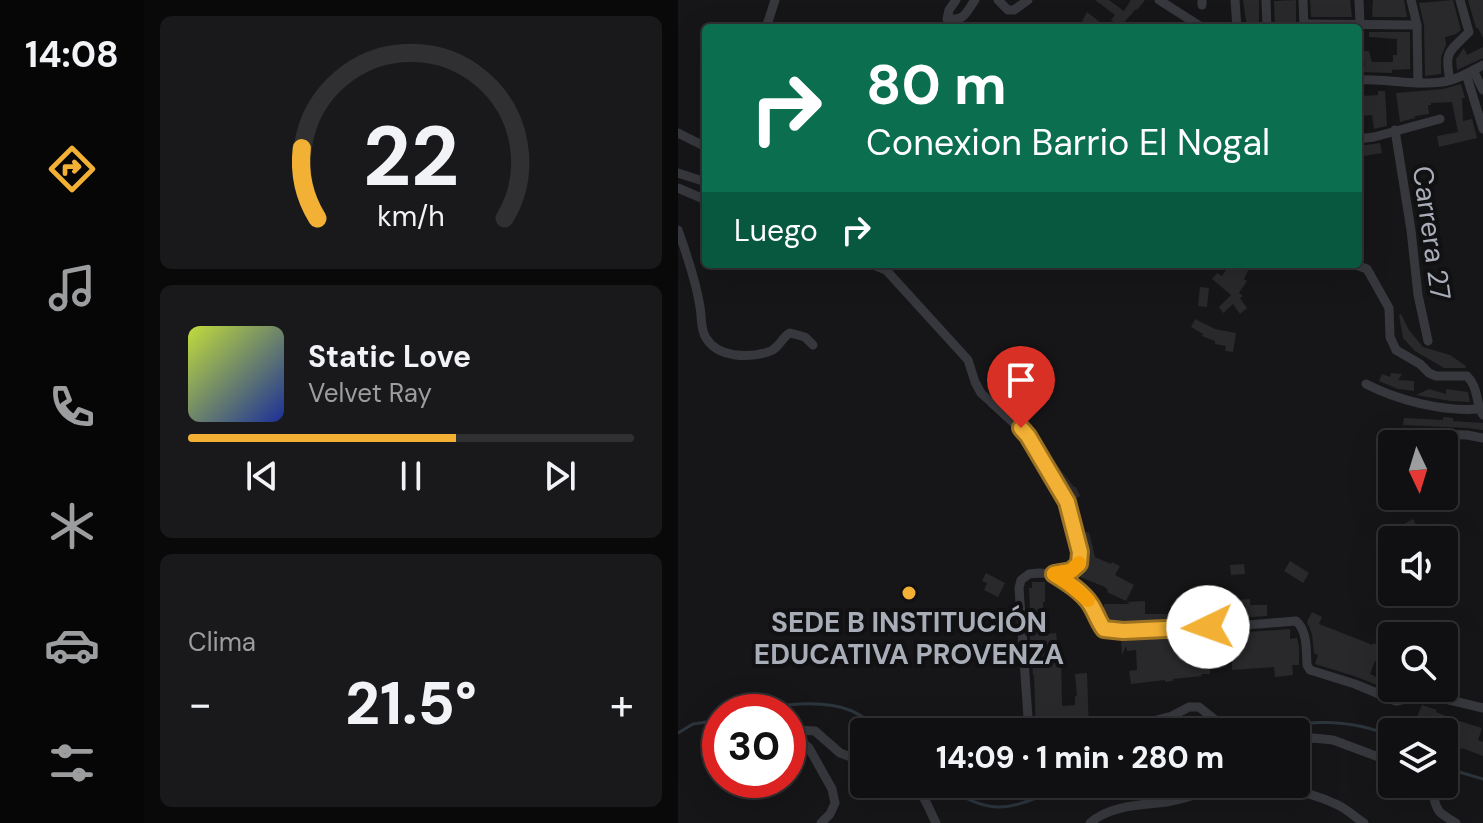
<!DOCTYPE html>
<html lang="es">
<meta charset="utf-8">
<style>
:root{--surface:#101012;--page:#19191b;--text:#f1f3f6;--muted:#9c9d9f;--line:#303032;--accent:#f2b134}
body{margin:0;font-family:"DM Sans",sans-serif;background:var(--page);color:var(--text);height:100vh;display:flex;flex-direction:column;font-size:30px;white-space:nowrap}
*{box-sizing:border-box;margin:0}
p{font-size:26px;color:var(--muted)}
.icon{flex:none;width:44px;height:44px;fill:none;stroke:currentColor;stroke-width:2;stroke-linecap:round;stroke-linejoin:round}
.map{position:relative;flex:1;overflow:hidden}
.panel{display:flex;flex-direction:column;gap:16px;padding:16px;background:#09090a;width:534px}
.panel>*{flex:none}
.banner{position:absolute;left:24px;top:24px;width:660px;height:244px;border-radius:8px;box-shadow:0 8px 32px #0002,0 0 0 2px var(--line);background:#0b6e4f;color:#fff;overflow:hidden}
.needle{width:52px;rotate:176deg}
.tools{position:absolute;left:700px;top:430px;display:grid;gap:16px}
.tools a{display:grid;place-items:center;width:80px;height:80px;border-radius:8px;background:var(--surface);box-shadow:0 8px 32px #0002,0 0 0 2px var(--line);font-size:40px}
.speed{position:absolute;left:24px;top:694px;display:flex;gap:16px;font-size:40px;font-weight:700;text-align:center}
.speed>*{display:grid;place-content:center;width:104px;height:104px;border-radius:50%;background:var(--surface);box-shadow:0 8px 32px #0002,0 0 0 2px var(--line);line-height:1}
.speed .limit{border:12px solid #d22;background:#fff;color:#111}
.pin{position:absolute;display:grid;place-items:center;width:68px;height:68px;color:#fff;margin:-82px -34px;border-radius:50% 50% 50% 0;rotate:-45deg;box-shadow:0 0 8px #0007}
.pin .icon{rotate:45deg}
.me{position:absolute;width:88px;margin:-44px;rotate:267deg;stroke-linejoin:round;filter:drop-shadow(0 0 6px #0008)}
.turn{display:flex;align-items:center;gap:28px;height:168px;padding:0 32px;font-size:36px}
.turn .icon{width:104px;height:104px;stroke-width:2.5}
.turn b{display:block;font-size:56px;line-height:68px}
.then{display:flex;align-items:center;height:76px;padding:0 32px;background:#0003;gap:16px;font-size:30px}
.big{font-size:60px;font-weight:800;line-height:1.1}
.panel .card{flex:1;display:flex;flex-direction:column;justify-content:center;gap:12px;min-width:0;padding:0 28px;border-radius:12px;background:var(--page)}
.panel .dial{align-items:center;gap:0}
.dial svg{height:208px;overflow:visible;fill:none;stroke:var(--line);stroke-width:7;stroke-linecap:round;text-anchor:middle}
.dial text{fill:var(--text);stroke:none}
.song{display:flex;align-items:center;gap:24px}
.cover{width:96px;height:96px;border-radius:12px;background:linear-gradient(135deg,hsl(70 70% 55%),hsl(230 70% 35%))}
.played{height:8px;border-radius:4px;background:linear-gradient(90deg,var(--accent) 60%,var(--line) 60%)}
.keys{display:flex;justify-content:space-around;direction:ltr}
.heat{display:flex;justify-content:space-between;align-items:center;font-size:44px;direction:ltr}
.trip{position:absolute;left:172px;top:718px;width:460px;height:80px;border-radius:8px;background:var(--surface);box-shadow:0 8px 32px #0002,0 0 0 2px var(--line);font-weight:800;line-height:80px;text-align:center}
main{display:flex;flex:1;min-height:0}
.tabs{display:flex;flex-direction:column;width:144px;justify-content:space-around;align-items:center;background:#060607;color:var(--muted)}
.tabs .icon{width:56px;height:56px}
.tabs .selected{color:var(--accent)}
.tabs b{font-size:36px;color:var(--text)}
.map>svg:first-child{display:block}
.lines{fill:none;stroke-linecap:round;stroke-linejoin:round}
.stream{stroke:#2c353c;stroke-width:3}
.building{fill:#29292c;fill-rule:evenodd}
.minor{stroke:#37383d;stroke-width:9}
.route-casing{stroke:#9d7322;stroke-width:20}
.route{stroke:#f2b134;stroke-width:14}
.slow{stroke:#f59e0b;stroke-width:14}
.poi-dot{fill:#f2b134;stroke:#111113;stroke-width:3}
.labels{text-anchor:middle;stroke-width:8;stroke-linejoin:round;paint-order:stroke}
.street-label{font-size:28px;fill:#a8adb8;stroke:#111113}
.poi-label{font-size:28px;font-weight:bold;fill:#a8adb8;stroke:#111113}
</style>
<main>
<nav class="tabs">
<b>14:08</b>
<svg class="icon selected" aria-label="directions" viewBox="0 0 24 24"><path d="M12 3l9 9-9 9-9-9zM9 14v-3h6M13 9l2 2-2 2"/></svg>
<svg class="icon" aria-label="music" viewBox="0 0 24 24"><path d="M9 18V5l10-2v13"/><circle cx="6" cy="18" r="3"/><circle cx="16" cy="16" r="3"/></svg>
<svg class="icon" aria-label="phone" viewBox="0 0 24 24"><path d="M5 4h4l2 5-3 2q2 4 5 5l2-3 5 2v4C11 20 4 13 5 4z"/></svg>
<svg class="icon" aria-label="climate" viewBox="0 0 24 24"><path d="M12 3v18M4 7l16 10M4 17L20 7"/></svg>
<svg class="icon" aria-label="car" viewBox="0 0 24 24"><path d="M5 17H2v-5l4-1 3-4h7l3 4 3 1v5h-3M9 17h6M6 11h13"/><circle cx="7" cy="17" r="2"/><circle cx="17" cy="17" r="2"/></svg>
<svg class="icon" aria-label="filters" viewBox="0 0 24 24"><path d="M4 7h16M4 17h16"/><circle cx="9" cy="7" r="2"/><circle cx="15" cy="17" r="2"/></svg>
</nav>
<section class="panel">
<div class="card dial"><svg viewBox="0 0 100 80">
<path d="M14 69A42 42 0 1 1 86 69"/>
<path d="M14 69A42 42 0 0 1 8 42" stroke="#f2b134"/>
<text x="50" y="56" font-size="32" font-weight="700">22</text>
<text x="50" y="72" font-size="11">km/h</text>
</svg></div>
<div class="card">
<div class="song"><i class="cover"></i><div><b>Static Love</b><p>Velvet Ray</p></div></div>
<div class="played"></div>
<div class="keys"><svg class="icon" aria-label="previous" viewBox="0 0 24 24"><path d="M18 5L8 12l10 7zM5 5v14"/></svg><svg class="icon" aria-label="pause" viewBox="0 0 24 24"><path d="M8 5v14M16 5v14"/></svg><svg class="icon" aria-label="next" viewBox="0 0 24 24"><path d="M6 5l10 7-10 7zM19 5v14"/></svg></div>
</div>
<div class="card"><p>Clima</p>
<div class="heat"><a>−</a><b class="big">21.5°</b><a>+</a></div>
</div>
</section>
<div class="map">
<svg width="805" height="823" viewBox="0 0 805 823">
<rect width="100%" height="100%" fill="#161618"/>
<g class="lines">
<g class="stream">
<path d="M 69,712 C 98,704 146,699 174,711 C 185,716 196,725 206,732"/>
<path d="M 585,732 C 622,718 678,719 714,737"/>
<polyline points="0,733 15,724 42,720"/>
<polyline points="766,765 778,771 805,779"/>
<path d="M 263,784 C 322,823 335,805 395,784"/>
</g>
</g>
<g class="building">
<polygon points="417,0 431,0 446,11 453,0 467,0 459,10 458,9 442,27 433,20 437,15"/>
<polygon points="565,0 581,0 581,27 569,28"/>
<polygon points="618,0 618,28 597,28 596,1"/>
<polygon points="632,0 672,0 674,17 633,17"/>
<polygon points="695,0 726,0 729,17 694,17"/>
<polygon points="775,0 783,30 778,34 767,37 768,45 763,57 763,74 747,76 746,25 741,3"/>
<polygon points="790,0 805,0 805,38 800,28 798,28"/>
<polygon points="409,12 423,23 420,28 401,28"/>
<polygon points="691,32 732,32 732,69 714,70 714,73 680,72 680,66 687,65 684,51 691,51 694,62 715,62 715,55 719,55 719,39 691,37"/>
<polygon points="805,47 805,58 779,70 778,59 786,48 789,55"/>
<polygon points="783,84 787,98 784,98 785,121 794,119 799,138 761,147 759,136 780,132 774,102 753,103 753,105 750,105 751,114 737,116 737,118 722,122 718,93 765,89"/>
<polygon points="700,91 707,91 709,126 696,129 694,115 684,116 682,96 700,95"/>
<polygon points="702,143 704,153 680,157 680,146"/>
<polygon points="552,264 573,264 566,279 569,281 561,293 565,296 562,298 569,308 562,314 555,304 545,313 541,307 553,295 534,279 539,273 544,276"/>
<polygon points="522,287 531,288 529,307 520,306"/>
<polygon points="723,314 731,330 745,347 772,355 788,366 787,368 766,368 737,351 725,338 721,315"/>
<polygon points="517,319 537,329 558,333 555,352 547,351 548,346 537,344 537,341 524,336 525,334 513,327"/>
<polygon points="713,373 724,374 720,380 736,381 736,391 720,389 701,381 704,374 712,377"/>
<polygon points="751,389 768,394 768,389 790,392 792,402 773,401 738,395"/>
<polygon points="765,417 775,418 775,421 805,423 805,430 789,428 725,425 726,418 765,420"/>
<polygon points="375,460 396,487 398,487 402,496 396,499 374,461"/>
<polygon points="735,519 741,530 724,540 717,529"/>
<polygon points="411,532 417,557 433,564 434,562 442,566 437,575 456,585 448,601 429,592 430,590 427,587 402,577 409,562 409,551 405,533"/>
<polygon points="612,561 631,573 625,583 606,571"/>
<polygon points="566,564 567,574 553,575 552,565"/>
<polygon points="308,573 327,583 320,597 306,590 309,583 304,581"/>
<polygon points="354,582 367,582 367,602 365,602 365,634 378,633 380,650 383,650 384,706 397,705 397,696 399,696 397,674 409,673 411,732 358,732 356,675 355,675 350,611 352,611 351,588 354,588"/>
<polygon points="549,595 557,595 557,600 572,599 572,605 589,605 589,616 518,621 518,604 514,604 514,597 523,597 523,599 549,597"/>
<polygon points="467,601 467,614 500,614 501,622 436,623 429,621 431,616 426,616 426,604 452,604 449,602"/>
<path d="M 634,612 L 644,617 L 641,624 L 695,645 L 695,643 L 707,647 L 706,650 L 714,653 L 714,691 L 679,677 L 637,664 L 640,655 L 636,653 L 634,634 L 629,622 ZM 697,661 L 712,666 L 707,681 L 692,674 Z"/>
<polygon points="612,629 612,639 619,638 621,647 621,665 614,665 615,675 597,677 596,667 554,670 554,656 545,657 543,648 543,634"/>
<polygon points="528,635 528,649 532,663 532,674 523,674 524,676 495,679 495,681 487,682 487,680 453,684 451,671 459,670 458,650 449,651 448,646 444,655 443,638"/>
<polygon points="744,705 759,710 758,712 778,720 804,728 800,740 805,742 805,756 784,748 784,749 766,743 766,732 754,732 756,727 738,719"/>
</g>
<g class="lines">
<g class="minor">
<path d="M 278,0 L 271,10 L 269,19 C 288,21 287,13 297,0"/>
<polyline points="320,0 330,10 336,10 350,0"/>
<polyline points="481,0 525,28"/>
<polyline points="524,0 524,5"/>
<polyline points="557,0 559,28"/>
<polyline points="588,0 589,28"/>
<polyline points="625,0 626,28"/>
<polyline points="681,0 682,24"/>
<polyline points="733,0 739,25 740,83"/>
<polyline points="626,24 739,25"/>
<polyline points="88,28 97,0"/>
<polyline points="795,70 805,90"/>
<polyline points="788,74 805,129"/>
<path d="M 680,80 C 708,78 736,86 764,82 C 778,80 792,72 805,65"/>
<path d="M 772,80 C 766,51 771,52 791,32 L 782,0"/>
<polyline points="717,130 733,230 740,295 750,341"/>
<polyline points="0,133 28,147"/>
<polyline points="680,139 696,137 762,119"/>
<polyline points="0,173 28,182"/>
<polyline points="0,188 28,200"/>
<path d="M 0,230 C 9,255 18,281 22,307 C 24,317 22,329 28,338 C 40,358 70,358 90,352 C 101,349 103,338 112,333 L 127,337 L 135,345"/>
<polyline points="193,264 208,270 290,360 297,382 303,393 350,436 389,502 402,552 401,564 393,571 376,574 361,573 351,574 343,580 341,588 351,732"/>
<path d="M 675,264 L 689,269 L 711,308 L 712,337 L 718,350 L 742,364 L 751,373 L 758,376 L 789,376 C 801,388 797,402 805,415"/>
<path d="M 688,384 C 719,400 765,412 801,409"/>
<polyline points="725,433 789,435 805,438"/>
<path d="M 376,574 C 387,581 402,590 410,601 C 417,608 417,621 425,628 C 436,636 593,623 618,621 C 630,631 628,651 629,665 L 632,670 L 677,684 L 718,701 L 728,699 L 738,692 L 805,708"/>
<polyline points="536,627 535,649 538,659"/>
<polyline points="240,732 253,722 266,726 273,732"/>
<polyline points="449,732 456,726 494,716 511,707 521,707 545,726 557,728 562,732"/>
<polyline points="618,744 635,738 655,740 714,762"/>
<path d="M 232,784 C 247,793 250,808 258,823"/>
<path d="M 753,784 C 756,792 755,803 761,811 C 764,815 773,820 778,823"/>
<polyline points="143,823 152,814 157,803 154,789 131,748 117,736 118,730 137,731 162,753 173,757 186,755"/>
<path d="M 412,823 C 432,805 464,805 489,802 C 506,799 521,793 538,789 C 576,781 625,788 660,805 C 670,810 677,817 686,823"/>
</g>
</g>
<g class="lines">
<defs>
<path id="route" d="M 343,428 L 350,436 L 389,502 L 402,552 L 401,564 L 393,571 L 376,574 C 389,582 405,592 413,605 C 418,613 420,621 426,629 L 445,631 L 530,627"/>
</defs>
<use href="#route" class="route-casing"/>
<use href="#route" class="route"/>
<polyline class="slow" points="401,563 393,571 376,574 391,584 410,600"/>
</g>
<circle class="poi-dot" cx="231" cy="593" r="8"/>
<g class="labels">
<g class="street-label">
<text transform="translate(754 233) rotate(82)" y="10">Carrera 27</text>
</g>
<g class="poi-label">
<text x="231" y="632">SEDE B INSTITUCIÓN<tspan x="231" dy="32">EDUCATIVA PROVENZA</tspan></text>
</g>
</g>
</svg>
<div class="tools">
<a><svg class="needle" viewBox="-14 -14 28 28"><path d="M0-13l5 13h-10z" fill="#e53935"/><path d="M0 13l5-13h-10z" fill="#9c9d9f"/></svg></a>
<a><svg class="icon" aria-label="sound" viewBox="0 0 24 24"><path d="M4 9h4l5-4v14l-5-4H4zM17 9q2 3 0 6"/></svg></a>
<a><svg class="icon" aria-label="search" viewBox="0 0 24 24"><circle cx="10" cy="10" r="6"/><path d="M15 15l6 6"/></svg></a>
<a><svg class="icon" aria-label="layers" viewBox="0 0 24 24"><path d="M12 4l9 5-9 5-9-5zM3 14l9 5 9-5"/></svg></a>
</div>
<div class="speed"><div class="limit">30</div></div>
<div class="pin" style="left:343px;top:428px;background:#d93025"><svg class="icon" aria-label="arrive" viewBox="0 0 24 24"><path d="M6 21V4h12l-3 4 3 4H6"/></svg></div>
<svg class="me" style="left:530px;top:627px" viewBox="-20 -20 40 40"><circle r="19" fill="#fff"/><path d="M0-13L10 11 0 6-10 11z" fill="#f2b134"/></svg>
<div class="trip">14:09 · 1 min · 280 m</div>
<div class="banner">
<div class="turn"><svg class="icon" aria-label="right" viewBox="0 0 24 24"><path d="M7 20v-9h11M14 6l5 5-5 5"/></svg><div><b>80 m</b>Conexion Barrio El Nogal</div></div>
<div class="then">Luego<svg class="icon" aria-label="right" viewBox="0 0 24 24"><path d="M7 20v-9h11M14 6l5 5-5 5"/></svg></div>
</div>
</div>
</main>
